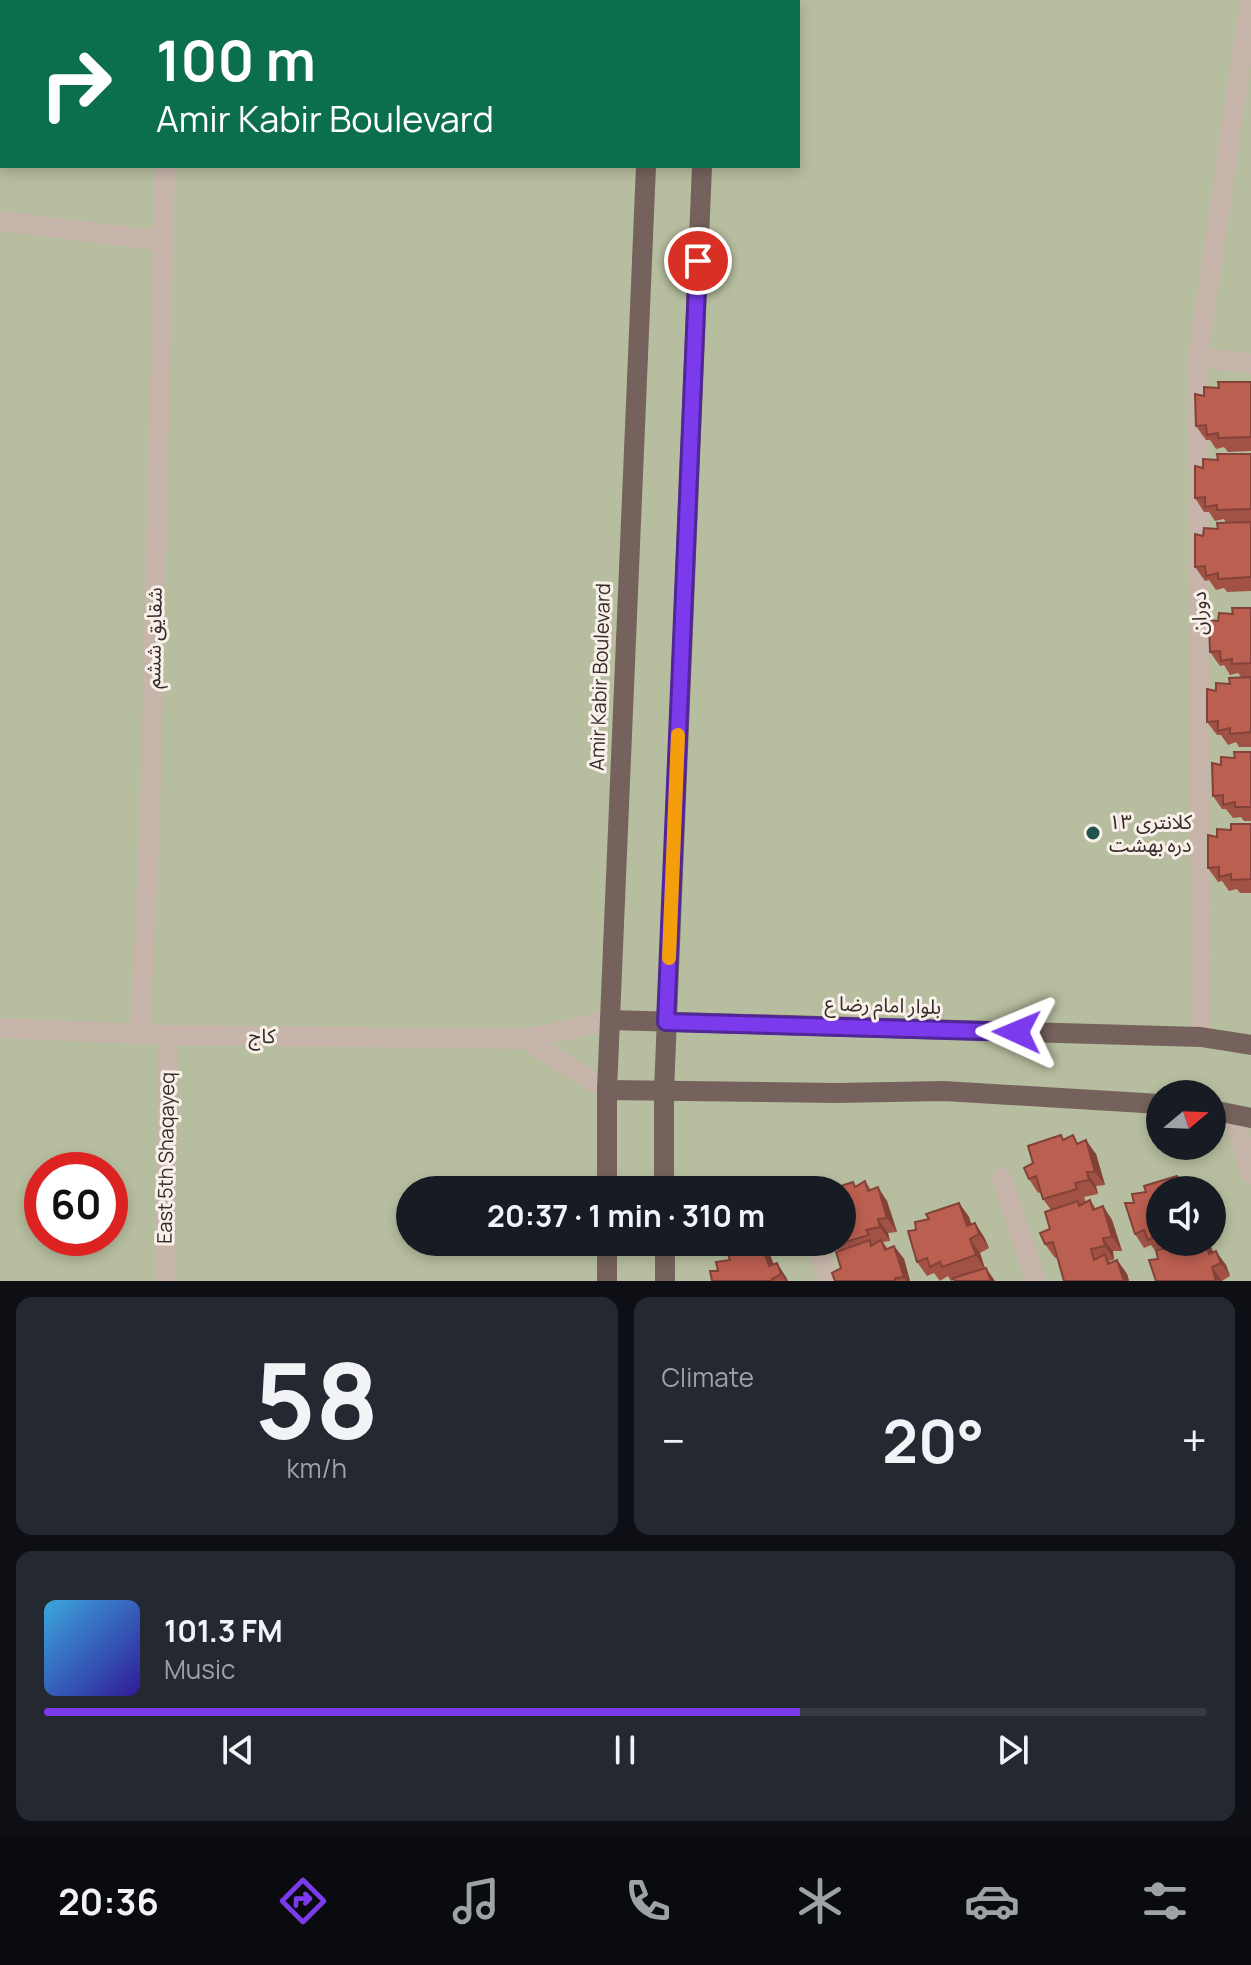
<!DOCTYPE html>
<meta charset="utf-8">
<style>
:root{--surface:#171b24;--page:#242831;--text:#f1f3f6;--muted:#9ea1a6;--line:#363941;--accent:#7c3aed}
body{margin:0;font-family:Manrope,"Noto Sans Arabic",sans-serif;background:var(--page);color:var(--text);height:100vh;display:flex;flex-direction:column;font-size:30px;white-space:nowrap}
*{box-sizing:border-box;margin:0}
p{font-size:26px;color:var(--muted)}
.icon{flex:none;width:44px;height:44px;fill:none;stroke:currentColor;stroke-width:2;stroke-linecap:round;stroke-linejoin:round}
.map{position:relative;height:1281px;overflow:hidden}
.panel{display:flex;flex-direction:column;gap:16px;padding:16px;background:#0d0f14;flex:1}
.panel>*{flex:none}
.guide{position:absolute;left:0px;top:0px;width:800px;height:168px;box-shadow:0 4px 12px #0003;background:#0b6e4f;color:#fff;overflow:hidden}
.needle{width:52px;rotate:71deg}
.tools{position:absolute;left:1146px;top:1080px;display:grid;gap:16px}
.tools a{display:grid;place-items:center;width:80px;height:80px;border-radius:50%;background:var(--surface);box-shadow:0 4px 12px #0003;font-size:40px}
.speed{position:absolute;left:24px;top:1152px;display:flex;gap:16px;font-size:40px;font-weight:700;text-align:center}
.speed>*{display:grid;place-content:center;width:104px;height:104px;border-radius:50%;background:var(--surface);box-shadow:0 4px 12px #0003;line-height:1}
.speed .limit{border:12px solid #d22;background:#fff;color:#111}
.pin{position:absolute;display:grid;place-items:center;width:68px;height:68px;color:#fff;margin:-34px;border:4px solid #fff;border-radius:50%;box-shadow:0 2px 8px #0007}
.me{position:absolute;width:88px;margin:-44px;rotate:271deg;stroke-linejoin:round;filter:drop-shadow(0 0 6px #0008)}
.turn{display:flex;align-items:center;gap:28px;height:168px;padding:0 24px;font-size:36px}
.turn .icon{width:104px;height:104px;stroke-width:2.5}
.turn b{display:block;font-size:56px;line-height:68px}
.big{font-size:60px;font-weight:700;line-height:1.1}
.panel .card{flex:1;display:flex;flex-direction:column;justify-content:center;gap:12px;min-width:0;padding:0 28px;border-radius:16px;background:var(--page)}
.panel .dial{align-items:center;gap:0}
.dial b{font-size:104px;line-height:1}
.song{display:flex;align-items:center;gap:24px}
.cover{width:96px;height:96px;border-radius:12px;background:linear-gradient(135deg,hsl(200 70% 55%),hsl(250 70% 35%))}
.played{height:8px;border-radius:4px;background:linear-gradient(90deg,var(--accent) 65%,var(--line) 65%)}
.keys{display:flex;justify-content:space-around;direction:ltr}
.heat{display:flex;justify-content:space-between;align-items:center;font-size:44px;direction:ltr}
.panel .tiles{flex:1;display:grid;gap:16px;grid-template-columns:1fr 1fr}
.card:last-child{grid-column:span 2}
.trip{position:absolute;left:396px;top:1176px;width:460px;height:80px;border-radius:40px;background:var(--surface);box-shadow:0 4px 12px #0003;font-weight:700;line-height:80px;text-align:center}
.tabs{display:flex;height:128px;justify-content:space-around;align-items:center;background:#090b0e;color:var(--muted)}
.tabs .icon{width:56px;height:56px}
.tabs .current{color:var(--accent)}
.tabs b{font-size:36px;color:var(--text)}
.map>svg:first-child{display:block}
.green{fill:#b7be9f;fill-rule:evenodd}
.lines{fill:none;stroke-linecap:round;stroke-linejoin:round}
.street{stroke:#c7b4aa;stroke-width:20}
.primary{stroke:#76625c;stroke-width:20}
.wall{fill:#a15245}
.shaded-wall{fill:#834238}
.building{fill:#bb5f50;stroke:#834238;stroke-width:2}
.route-casing{stroke:#51269a;stroke-width:20}
.route{stroke:#7c3aed;stroke-width:14}
.slow{stroke:#f59e0b;stroke-width:14}
.poi-dot{fill:#225351;stroke:#f8f0e9;stroke-width:3}
.labels{text-anchor:middle;stroke-width:6;stroke-linejoin:round;paint-order:stroke}
.street-label{font-size:20px;fill:#352c29;stroke:#f8f0e9}
.poi-label{font-size:20px;fill:#352c29;stroke:#f8f0e9;text-anchor:start}
</style>
<div class="map">
<svg width="1251" height="1281" viewBox="0 0 1251 1281">
<rect width="100%" height="100%" fill="#f0e5dd"/>
<path class="green" d="M 0,0 L 1251,0 L 1251,1281 L 0,1281 ZM 2,2 L 798,2 L 798,166 L 2,166 ZM 1160,1094 L 1212,1094 L 1212,1146 L 1160,1146 ZM 42,1170 L 110,1170 L 110,1238 L 42,1238 ZM 410,1190 L 842,1190 L 842,1242 L 410,1242 ZM 1160,1190 L 1212,1190 L 1212,1242 L 1160,1242 Z"/>
<g class="lines">
<g class="street">
<polyline points="169,2 169,0"/>
<polyline points="0,221 163,241"/>
<polyline points="1198,357 1251,364"/>
<polyline points="0,1028 168,1035 525,1039 610,1020"/>
<polyline points="140,1034 150,817 165,166"/>
<polyline points="1201,1037 1198,357 1250,0"/>
<polyline points="525,1039 607,1090"/>
<polyline points="1234,1116 1251,1174"/>
<polyline points="1002,1178 1036,1281"/>
<polyline points="797,1188 798,1190"/>
<polyline points="816,1242 829,1281"/>
<polyline points="165,1281 168,1035"/>
</g>
<g class="primary">
<polyline points="630,0 630,2"/>
<polyline points="733,2 733,0"/>
<polyline points="610,1020 1201,1037 1251,1045"/>
<polyline points="607,1090 837,1093 944,1091 1160,1104"/>
<polyline points="1212,1110 1251,1118"/>
<polyline points="607,1190 607,1090 646,166"/>
<polyline points="664,1190 664,1091 702,166"/>
<polyline points="607,1242 607,1281"/>
<polyline points="665,1242 665,1281"/>
</g>
</g>
<g class="wall">
<polygon points="1251,382 1251,451 1228,452 1224,447 1216,449 1210,440 1206,440 1196,426 1204,396 1219,388"/>
<polygon points="1251,454 1251,591 1227,592 1224,588 1216,590 1209,580 1205,581 1195,567 1203,536 1226,523 1224,519 1215,521 1209,512 1204,512 1195,498 1203,468 1218,460"/>
<polygon points="1251,608 1251,747 1239,747 1236,742 1228,745 1221,735 1217,735 1207,722 1216,691 1242,678 1238,673 1230,675 1224,665 1220,666 1210,652 1218,621 1233,614"/>
<polygon points="1251,752 1251,821 1244,821 1241,817 1233,818 1226,809 1222,809 1213,796 1221,765"/>
<polygon points="1251,824 1251,893 1240,893 1237,889 1229,891 1222,881 1218,882 1208,868 1217,837 1231,830"/>
<polygon points="1064,1139 1079,1143 1096,1154 1105,1185 1096,1186 1098,1194 1084,1197 1086,1202 1090,1200 1096,1209 1103,1206 1112,1220 1122,1251 1113,1251 1114,1260 1109,1261 1111,1263 1117,1260 1127,1274 1129,1281 1064,1281 1057,1257 1055,1258 1045,1244 1050,1229 1051,1210 1043,1199 1041,1192 1038,1193 1029,1179 1033,1163"/>
<polygon points="1177,1176 1186,1190 1160,1190 1160,1242 1208,1242 1213,1253 1226,1265 1230,1276 1222,1281 1156,1281 1158,1259 1157,1253 1151,1245 1144,1248 1135,1234 1146,1192"/>
<polygon points="865,1181 871,1190 887,1201 897,1232 888,1233 890,1241 883,1242 888,1249 894,1246 904,1259 910,1281 835,1281 841,1268 839,1251 835,1245 856,1186"/>
<polygon points="959,1203 969,1217 971,1224 975,1223 984,1237 989,1248 980,1253 985,1268 951,1281 948,1276 940,1281 934,1273 927,1276 917,1262 916,1230 929,1219"/>
<polygon points="761,1244 771,1257 773,1265 777,1263 788,1281 712,1281 730,1260"/>
</g>
<g class="shaded-wall">
<polygon points="1086,1140 1096,1154 1105,1185 1095,1172"/>
<polygon points="1087,1172 1096,1186 1098,1194 1089,1180"/>
<polygon points="1177,1176 1186,1190 1182,1190"/>
<polygon points="878,1187 887,1201 897,1232 887,1218"/>
<polygon points="959,1203 969,1217 975,1236 967,1226"/>
<polygon points="1103,1206 1112,1220 1122,1251 1112,1237"/>
<polygon points="878,1219 888,1233 890,1241 880,1227"/>
<polygon points="975,1223 984,1237 989,1248 979,1234"/>
<polygon points="1103,1238 1113,1251 1114,1260 1105,1246"/>
<polygon points="970,1239 980,1253 985,1269 976,1255"/>
<polygon points="1205,1242 1208,1242 1211,1246 1217,1264 1209,1254"/>
<polygon points="761,1244 771,1257 778,1276 769,1266"/>
<polygon points="894,1246 904,1259 910,1281 906,1281 904,1277"/>
<polygon points="1216,1251 1226,1265 1230,1276 1221,1263"/>
<polygon points="1117,1260 1127,1274 1129,1281 1124,1281"/>
<polygon points="777,1263 786,1277 788,1281 786,1281 781,1274"/>
<polygon points="1212,1267 1222,1281 1216,1281"/>
<polygon points="986,1268 995,1281 991,1281"/>
</g>
<g class="building">
<polygon points="1218,382 1251,382 1251,437 1218,438 1218,433 1207,435 1206,425 1196,426 1195,394 1204,396 1204,387 1219,388"/>
<polygon points="1217,454 1251,454 1251,509 1217,510 1217,505 1205,507 1205,497 1195,498 1195,466 1203,468 1203,459 1218,460"/>
<polygon points="1251,522 1251,577 1218,579 1218,573 1206,576 1205,566 1195,567 1195,534 1203,536 1204,528 1218,529 1217,523"/>
<polygon points="1232,608 1251,608 1251,663 1232,664 1232,659 1221,661 1220,651 1210,652 1209,620 1218,621 1219,613 1233,614"/>
<polygon points="1251,677 1251,732 1230,734 1230,728 1218,731 1218,721 1207,722 1207,689 1216,691 1216,683 1230,684 1229,678"/>
<polygon points="1234,752 1251,752 1251,807 1235,807 1235,802 1223,805 1223,795 1213,796 1212,763 1221,765 1221,757 1235,758"/>
<polygon points="1231,824 1251,824 1251,879 1231,880 1231,874 1219,877 1219,867 1208,868 1208,835 1217,837 1217,829 1231,830"/>
<polygon points="1061,1135 1063,1140 1073,1135 1077,1144 1086,1140 1095,1172 1087,1172 1089,1180 1075,1183 1077,1189 1043,1199 1036,1176 1029,1179 1024,1168 1033,1163 1028,1146"/>
<polygon points="1177,1176 1182,1190 1160,1190 1160,1239 1158,1234 1148,1240 1144,1230 1135,1234 1125,1203 1134,1203 1132,1194 1146,1192 1144,1186"/>
<polygon points="865,1181 868,1191 878,1187 887,1218 878,1219 880,1227 866,1230 869,1235 835,1245 834,1242 842,1242 842,1190 828,1190 853,1182 855,1187"/>
<polygon points="1090,1200 1093,1210 1103,1206 1112,1237 1103,1238 1105,1246 1091,1249 1094,1260 1105,1254 1108,1264 1117,1260 1124,1281 1064,1281 1053,1242 1045,1244 1040,1233 1050,1229 1045,1212 1078,1201 1079,1206"/>
<polygon points="959,1203 967,1226 975,1223 979,1234 970,1239 976,1255 942,1267 940,1262 930,1267 927,1258 917,1262 908,1231 916,1230 915,1222 929,1219 926,1214"/>
<polygon points="870,1240 871,1246 881,1240 885,1250 894,1246 904,1277 895,1278 895,1281 835,1281 832,1273 841,1268 836,1252"/>
<polygon points="1168,1242 1205,1242 1209,1254 1216,1251 1221,1263 1212,1267 1216,1281 1156,1281 1149,1260 1158,1259 1156,1250 1170,1248"/>
<polygon points="761,1244 769,1266 777,1263 781,1274 772,1279 773,1281 712,1281 710,1271 718,1271 716,1262 730,1260 728,1254"/>
<polygon points="986,1268 991,1281 955,1281 953,1278"/>
</g>
<g class="lines">
<defs>
<polyline id="route" points="698,261 666,1022 1017,1032"/>
</defs>
<use href="#route" class="route-casing"/>
<use href="#route" class="route"/>
<polyline class="slow" points="669,958 678,735"/>
</g>
<circle class="poi-dot" cx="1093" cy="833" r="8"/>
<g class="labels">
<g class="street-label">
<text transform="translate(1199 613) rotate(-90)" y="7">دوران</text>
<text transform="translate(154 638) rotate(-89)" y="7">شقایق ششم</text>
<text transform="translate(600 677) rotate(-88)" y="7">Amir Kabir Boulevard</text>
<text transform="translate(883 1005) rotate(2)" y="7">بلوار امام رضا ع</text>
<text transform="translate(262 1036) rotate(1)" y="7">کاج</text>
<text transform="translate(166 1158) rotate(-89)" y="7">East 5th Shaqayeq</text>
</g>
<g class="poi-label">
<text x="1109" y="829">کلانتری ۱۳<tspan x="1109" dy="23">دره بهشت</tspan></text>
</g>
</g>
</svg>
<div class="tools">
<a><svg class="needle" viewBox="-14 -14 28 28"><path d="M0-13l5 13h-10z" fill="#e53935"/><path d="M0 13l5-13h-10z" fill="#9ea1a6"/></svg></a>
<a><svg class="icon" aria-label="sound" viewBox="0 0 24 24"><path d="M4 9h4l5-4v14l-5-4H4zM17 9q2 3 0 6"/></svg></a>
</div>
<div class="speed"><div class="limit">60</div></div>
<div class="pin" style="left:698px;top:261px;background:#d93025"><svg class="icon" aria-label="arrive" viewBox="0 0 24 24"><path d="M6 21V4h12l-3 4 3 4H6"/></svg></div>
<svg class="me" style="left:1017px;top:1032px" viewBox="-20 -20 40 40"><path d="M0-17L14 15 0 8-14 15z" fill="#7c3aed" stroke="#fff" stroke-width="4"/></svg>
<div class="trip">20:37 · 1 min · 310 m</div>
<div class="guide">
<div class="turn"><svg class="icon" aria-label="right" viewBox="0 0 24 24"><path d="M7 20v-9h11M14 6l5 5-5 5"/></svg><div><b>100 m</b>Amir Kabir Boulevard</div></div>
</div>
</div>
<section class="panel">
<div class="tiles">
<div class="card dial"><b>58</b><p>km/h</p></div>
<div class="card"><p>Climate</p>
<div class="heat"><a>−</a><b class="big">20°</b><a>+</a></div>
</div>
<div class="card">
<div class="song"><i class="cover"></i><div><b>101.3 FM</b><p>Music</p></div></div>
<div class="played"></div>
<div class="keys"><svg class="icon" aria-label="previous" viewBox="0 0 24 24"><path d="M18 5L8 12l10 7zM5 5v14"/></svg><svg class="icon" aria-label="pause" viewBox="0 0 24 24"><path d="M8 5v14M16 5v14"/></svg><svg class="icon" aria-label="next" viewBox="0 0 24 24"><path d="M6 5l10 7-10 7zM19 5v14"/></svg></div>
</div>
</div>
</section>
<nav class="tabs">
<b>20:36</b>
<svg class="icon current" aria-label="directions" viewBox="0 0 24 24"><path d="M12 3l9 9-9 9-9-9zM9 14v-3h6M13 9l2 2-2 2"/></svg>
<svg class="icon" aria-label="music" viewBox="0 0 24 24"><path d="M9 18V5l10-2v13"/><circle cx="6" cy="18" r="3"/><circle cx="16" cy="16" r="3"/></svg>
<svg class="icon" aria-label="phone" viewBox="0 0 24 24"><path d="M5 4h4l2 5-3 2q2 4 5 5l2-3 5 2v4C11 20 4 13 5 4z"/></svg>
<svg class="icon" aria-label="climate" viewBox="0 0 24 24"><path d="M12 3v18M4 7l16 10M4 17L20 7"/></svg>
<svg class="icon" aria-label="car" viewBox="0 0 24 24"><path d="M5 17H2v-5l4-1 3-4h7l3 4 3 1v5h-3M9 17h6M6 11h13"/><circle cx="7" cy="17" r="2"/><circle cx="17" cy="17" r="2"/></svg>
<svg class="icon" aria-label="filters" viewBox="0 0 24 24"><path d="M4 7h16M4 17h16"/><circle cx="9" cy="7" r="2"/><circle cx="15" cy="17" r="2"/></svg>
</nav>
